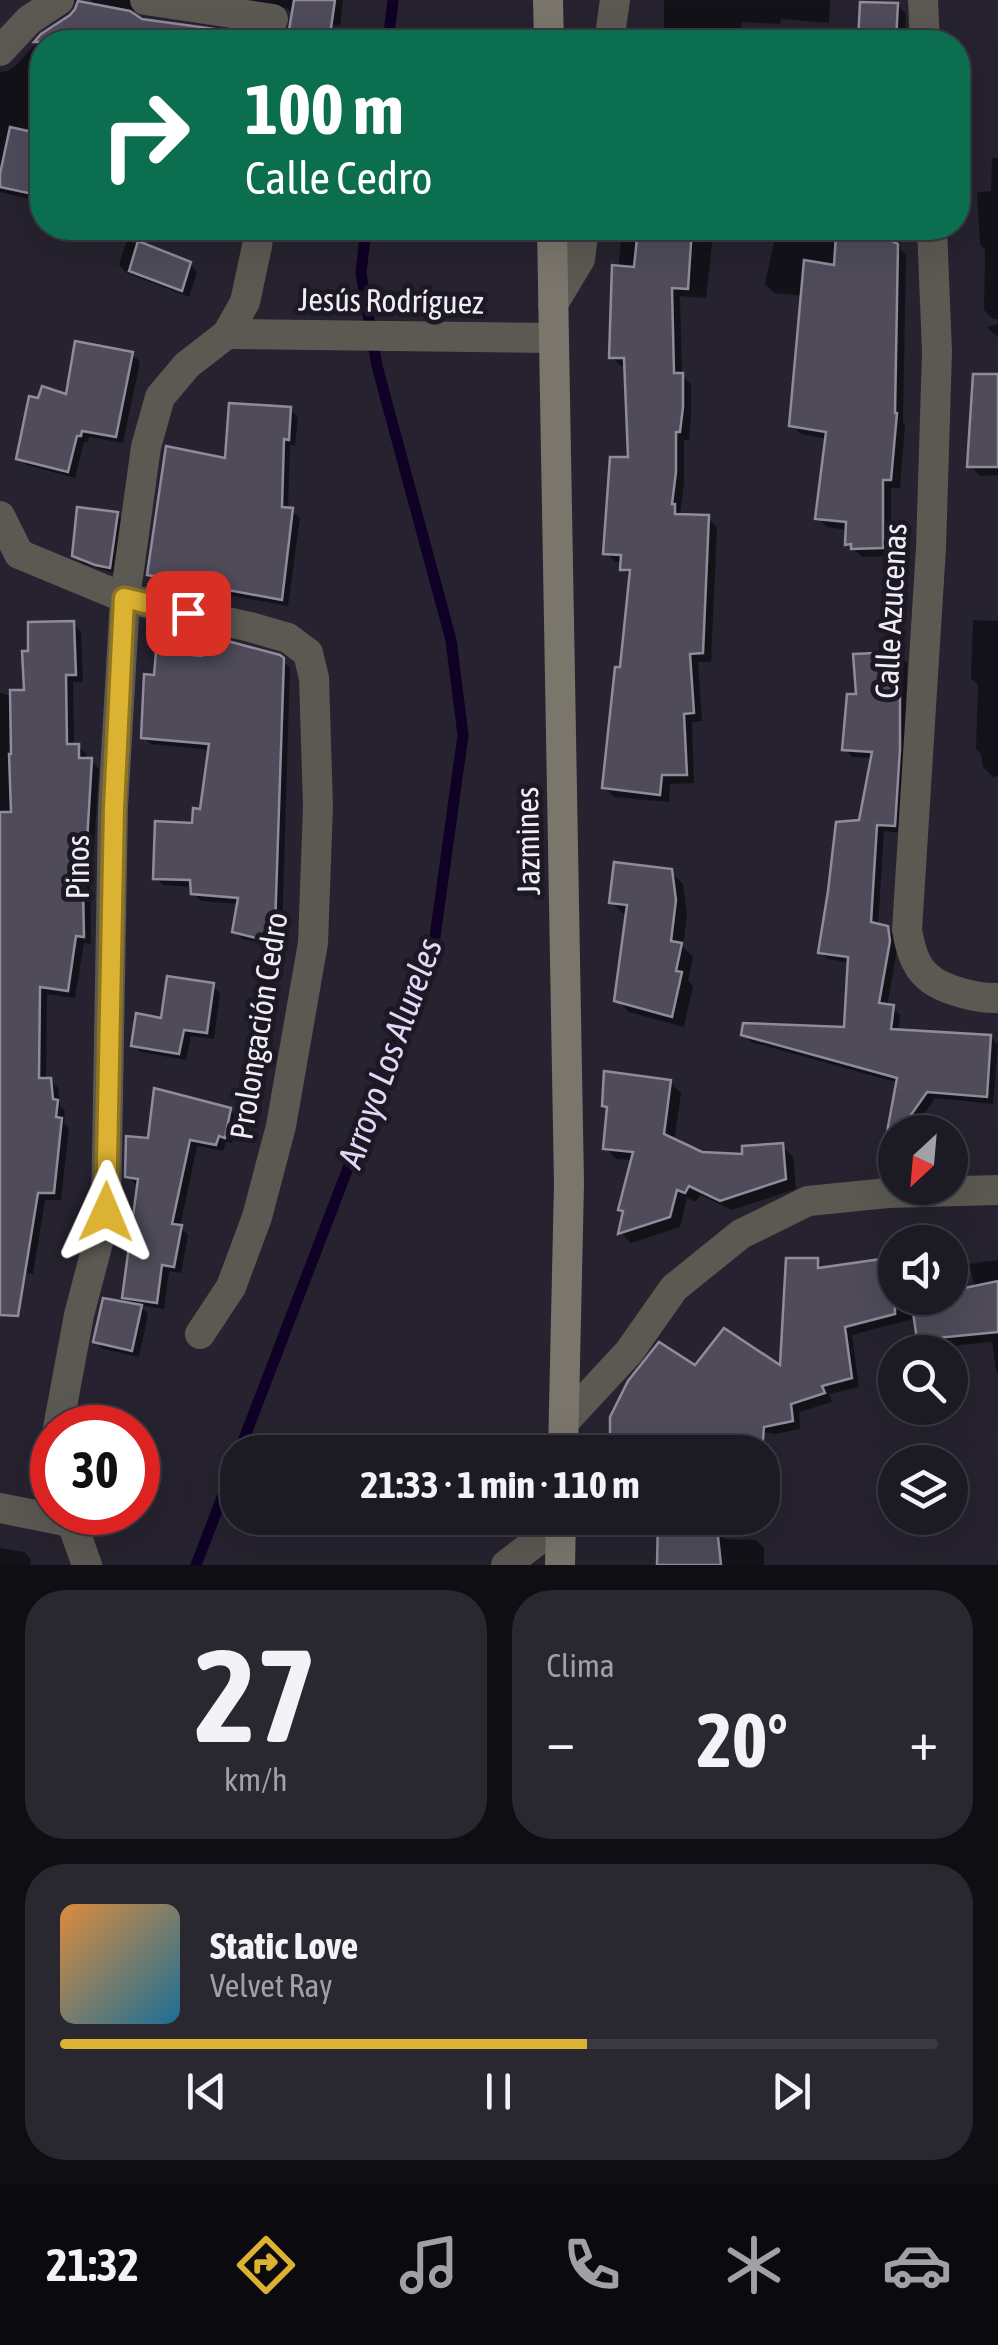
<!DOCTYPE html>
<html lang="es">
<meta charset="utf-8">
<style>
:root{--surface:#1c1a23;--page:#292730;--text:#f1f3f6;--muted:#a0a1a6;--line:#3a3841;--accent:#dcb233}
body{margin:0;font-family:"Asap Condensed",sans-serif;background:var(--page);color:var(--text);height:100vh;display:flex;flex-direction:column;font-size:38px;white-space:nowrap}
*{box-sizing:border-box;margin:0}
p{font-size:32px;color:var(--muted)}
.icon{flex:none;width:55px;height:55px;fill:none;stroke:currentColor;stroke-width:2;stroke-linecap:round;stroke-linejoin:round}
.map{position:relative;height:1565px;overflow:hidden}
.sheet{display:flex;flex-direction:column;gap:25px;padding:25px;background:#0f0e13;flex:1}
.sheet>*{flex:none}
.top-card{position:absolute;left:30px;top:30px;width:940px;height:210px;border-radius:40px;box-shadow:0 10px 40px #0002,0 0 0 2px var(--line);background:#0b6e4f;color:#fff;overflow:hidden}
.needle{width:65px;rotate:206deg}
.controls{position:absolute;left:878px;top:1115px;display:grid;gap:20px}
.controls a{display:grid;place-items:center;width:90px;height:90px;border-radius:50%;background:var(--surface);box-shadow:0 10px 40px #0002,0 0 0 2px var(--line);font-size:50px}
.speed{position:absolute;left:30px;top:1405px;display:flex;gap:20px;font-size:50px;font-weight:700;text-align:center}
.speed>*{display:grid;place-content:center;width:130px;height:130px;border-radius:50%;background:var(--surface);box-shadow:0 10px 40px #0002,0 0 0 2px var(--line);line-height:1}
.speed .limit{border:15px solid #d22;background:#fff;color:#111}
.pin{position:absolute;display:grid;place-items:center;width:85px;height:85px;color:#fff;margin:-42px;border-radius:20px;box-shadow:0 5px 15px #0006}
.me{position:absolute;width:110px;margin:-55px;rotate:1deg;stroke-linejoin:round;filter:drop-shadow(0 0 8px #0008)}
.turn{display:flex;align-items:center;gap:35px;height:210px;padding:0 50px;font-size:45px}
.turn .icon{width:130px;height:130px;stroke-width:2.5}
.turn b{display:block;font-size:70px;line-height:85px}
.big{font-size:75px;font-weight:700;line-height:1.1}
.sheet .card{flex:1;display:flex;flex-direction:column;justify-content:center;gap:15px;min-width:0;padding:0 35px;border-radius:40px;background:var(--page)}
.sheet .dial{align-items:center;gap:0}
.dial b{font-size:130px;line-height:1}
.song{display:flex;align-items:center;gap:30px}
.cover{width:120px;height:120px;border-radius:15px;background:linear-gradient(135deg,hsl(30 70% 55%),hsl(200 70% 35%))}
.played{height:10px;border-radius:5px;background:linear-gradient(90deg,var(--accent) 60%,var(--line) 60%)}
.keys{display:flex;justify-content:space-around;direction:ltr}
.heat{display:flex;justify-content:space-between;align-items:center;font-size:55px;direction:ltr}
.sheet .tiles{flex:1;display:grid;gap:25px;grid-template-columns:1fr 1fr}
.card:last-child{grid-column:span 2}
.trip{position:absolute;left:220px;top:1435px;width:560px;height:100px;border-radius:40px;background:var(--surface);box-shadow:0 10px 40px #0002,0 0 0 2px var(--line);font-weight:700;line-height:100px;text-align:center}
.dock{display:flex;height:160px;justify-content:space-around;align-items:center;background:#0b0a0e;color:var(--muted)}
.dock .icon{width:70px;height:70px}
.dock .selected{color:var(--accent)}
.dock b{font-size:45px;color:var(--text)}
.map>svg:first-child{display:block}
.shadow{fill:#0007}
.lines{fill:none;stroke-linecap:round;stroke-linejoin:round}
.stream{stroke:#0f0025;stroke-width:11}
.building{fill:#4f4b59;stroke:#908b9c;stroke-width:2.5}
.minor{stroke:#5b5952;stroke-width:30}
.secondary{stroke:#7a766c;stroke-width:30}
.route-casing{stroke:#8f7421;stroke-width:25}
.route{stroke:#dcb233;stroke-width:18}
.labels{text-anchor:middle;stroke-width:10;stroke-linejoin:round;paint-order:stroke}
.street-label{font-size:32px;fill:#f0edf6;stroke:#1c1925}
.water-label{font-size:35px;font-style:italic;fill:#e1d8f7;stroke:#1c1925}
</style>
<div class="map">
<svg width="998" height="1565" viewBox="0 0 998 1565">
<rect width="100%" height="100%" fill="#26222f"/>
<g class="shadow">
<polygon points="79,0 91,5 92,0 137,0 134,8 135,18 189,35 188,42 42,42 42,165 40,164 30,199 0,192 0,72 7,71 15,66 43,36 79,8"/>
<polygon points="242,0 343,0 340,26 302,20 286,8"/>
<polygon points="664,0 830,0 829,23 781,19 780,24 742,22 740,42 664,42"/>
<polygon points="862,4 897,5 906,14 905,42 860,42"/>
<polygon points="992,158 998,158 998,319 993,319 984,310 985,250 980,245 977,192 991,191"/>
<polygon points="622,228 714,228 706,298 680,296 682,376 691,384 691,418 689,440 684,440 684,483 680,513 684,516 708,518 717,527 711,662 698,662 702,721 692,722 694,783 670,784 669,802 614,797 605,788 622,670 632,578 623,569 623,562 615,562 606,553 631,459 626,366 621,366 611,357"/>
<polygon points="777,228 902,228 900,249 906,255 903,423 905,425 900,488 891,488 891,556 862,557 848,544 848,530 827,527 818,518 828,439 801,434 792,425 803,296 774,293 765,284"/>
<polygon points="127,240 190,264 197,272 189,297 127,273 119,265"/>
<polygon points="998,324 998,337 987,327"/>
<polygon points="132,354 140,362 123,443 89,437 88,442 84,442 75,478 26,465 19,458 68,397"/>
<polygon points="998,398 998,475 980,476 970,466"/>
<polygon points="290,410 298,417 295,446 290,445 288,510 292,511 300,518 288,606 157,582 150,574 227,461"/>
<polygon points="117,514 124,522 117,574 82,563 75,555"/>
<polygon points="973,620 998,621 998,776 993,777 983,767 981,754 976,749 978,685 971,678"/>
<polygon points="73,624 81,632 83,682 73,682 74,746 78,746 86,754 86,761 91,761 99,769 94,849 90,849 91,944 84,943 75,998 47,994 46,1080 50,1080 58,1088 60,1105 65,1111 64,1123 69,1129 61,1200 45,1200 33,1274 0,1268 0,693 26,700"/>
<polygon points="899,655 907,663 906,758 902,833 884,831 878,926 887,928 895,936 897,950 887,1007 892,1007 900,1015 898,1032 990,1037 998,1045 993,1104 935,1098 912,1132 895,1132 895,1157 891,1164 885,1158 899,1083 751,1042 743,1035 847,1029 850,963 828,959 820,952 862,822 873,758 852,757 845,749 858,696"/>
<polygon points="278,657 290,668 282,934 273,934 271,946 243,939 235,932 239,904 201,901 193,893 193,887 163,885 156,878 195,825 202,811 211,750 151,744 143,737 156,678 204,659"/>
<polygon points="671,872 683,884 687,914 683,947 693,957 688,981 693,986 684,1027 629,1012 617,1000 628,914 623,914 611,902"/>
<polygon points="213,986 220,993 214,1039 191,1036 186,1060 141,1052 134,1045 163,1020"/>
<polygon points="670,1082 681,1093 674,1142 701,1155 744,1156 782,1146 793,1157 796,1189 732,1210 700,1195 696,1202 687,1198 680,1227 631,1243 621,1233 625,1214 621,1209 633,1160 616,1159 606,1148 610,1110 604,1105"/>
<polygon points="230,1110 237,1118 232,1143 226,1142 223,1151 197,1146 180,1227 188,1235 181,1273 169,1271 164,1309 139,1305 148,1314 139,1357 103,1349 96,1342 134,1306 125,1297 140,1184 135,1184 128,1176 150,1141"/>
<polygon points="998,1260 998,1372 996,1370 992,1342 928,1348 919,1339 916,1318 852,1335 859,1387 829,1394 832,1402 799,1412 800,1429 776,1434 702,1424 698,1452 613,1452 613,1417 696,1369 782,1369 817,1261 826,1270 895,1263 895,1298 908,1298 912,1314 916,1313 914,1300 929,1298 950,1298 950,1293 975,1288 969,1264"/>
<polygon points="660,1518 715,1520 723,1528 724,1539 756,1540 764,1548 764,1565 660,1565"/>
<polygon points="0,1548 24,1552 31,1559 30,1565 0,1565"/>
</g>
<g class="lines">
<g class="stream">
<polyline points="388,42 393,0"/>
<polyline points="239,1452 434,944 463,735 451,640 377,366 361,273 366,228"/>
<polyline points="196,1565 238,1456"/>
</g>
</g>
<g class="building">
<polygon points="294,0 335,0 329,42 287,42"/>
<polygon points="78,1 130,11 142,19 215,29 214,42 34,42 41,34 70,15 75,9"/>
<polygon points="860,2 898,3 896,42 858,42"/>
<polygon points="10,127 42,134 42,196 0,187 0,174"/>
<polygon points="638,228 692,228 688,289 672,288 674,373 683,373 683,407 680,432 676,432 676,472 672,504 675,504 675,514 709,515 703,653 690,654 694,713 684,714 687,775 662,775 660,795 602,788 615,667 620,667 630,570 620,570 621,555 603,554 610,457 628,457 624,358 609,358 612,265 634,267"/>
<polygon points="854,228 893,228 892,241 898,244 895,413 897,413 891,480 883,480 883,548 851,549 851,544 845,545 846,522 815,519 826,432 789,426 804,260 834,265 836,235 853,236"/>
<polygon points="138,241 191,262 182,291 129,271"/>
<polygon points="75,341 133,352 116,437 82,431 81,436 77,436 68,472 16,459 29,396 38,398 42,386 66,394"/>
<polygon points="973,374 998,374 998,467 967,467"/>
<polygon points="229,403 291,407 289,440 284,439 282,507 293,508 282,600 147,575 166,446 225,458"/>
<polygon points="77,507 118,512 110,568 95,565 72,556"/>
<polygon points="74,621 76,675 66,675 67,744 79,744 79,758 92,758 87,842 82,842 84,937 76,936 68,991 40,987 39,1078 51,1078 53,1099 58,1100 56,1117 62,1118 54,1193 38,1193 18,1316 0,1315 0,812 11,812 9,754 11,754 10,690 24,690 22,651 28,651 28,622"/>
<polygon points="220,639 280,655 284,658 275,928 267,928 264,940 232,932 238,898 191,894 190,880 153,879 155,821 192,823 193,808 200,809 209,744 141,738 144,674 154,675 156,652 202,656 202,652 219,652"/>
<polygon points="900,652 900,749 895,826 877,825 871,922 888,926 890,941 879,1003 894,1005 891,1029 991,1035 987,1097 927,1092 899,1132 895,1132 895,1139 882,1159 897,1078 741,1035 743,1023 844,1027 848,957 818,953 828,891 836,822 859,820 872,752 842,750 847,694 856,694 853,654"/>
<polygon points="614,862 672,869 676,900 671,941 682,943 676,971 682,972 672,1017 614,1001 627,905 609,903"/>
<polygon points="167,976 214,983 207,1033 184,1030 179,1054 131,1046 136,1013 161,1018"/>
<polygon points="604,1071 671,1080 664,1134 702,1152 742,1154 742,1146 783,1143 786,1179 720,1201 689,1186 685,1193 677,1190 670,1217 618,1234 623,1211 618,1210 633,1152 603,1149 607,1107 602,1106"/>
<polygon points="154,1088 231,1108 225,1138 219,1136 216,1145 190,1140 172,1224 182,1225 174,1267 162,1265 157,1303 122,1298 138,1179 125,1177 126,1136 148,1138"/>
<polygon points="895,1257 895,1314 845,1327 852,1378 822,1386 825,1393 791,1404 793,1421 764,1427 762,1452 610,1452 610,1417 628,1381 659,1342 695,1365 724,1328 780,1365 786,1258 818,1258 818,1268"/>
<polygon points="998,1281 998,1332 917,1340 911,1298 950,1298 950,1291"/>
<polygon points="103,1298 142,1305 132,1351 93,1342"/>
<polygon points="658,1518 716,1518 721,1565 657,1565"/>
</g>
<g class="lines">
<g class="minor">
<polyline points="145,0 273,19"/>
<polyline points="923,0 925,42"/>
<polyline points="609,42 615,0"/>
<polyline points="0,51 29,20 59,0"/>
<path d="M 932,228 L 937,352 L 931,548 L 907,930 C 910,946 914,965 927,976 C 941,990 979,999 998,998"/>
<polyline points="553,304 580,259 584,228"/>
<polyline points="227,334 553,338"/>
<polyline points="0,516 19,554 125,598 250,627 288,638 308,653 314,678 318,807 313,943 281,1126 257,1217 231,1287 200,1334"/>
<polyline points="565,1421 629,1352 674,1288 741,1234 808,1201 888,1193 998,1190"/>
<polyline points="58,1428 79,1315 106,1212 113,808 125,598 146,447 160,397 187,365 227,334 245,302 257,246 259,228"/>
<polyline points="0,1508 70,1522"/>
<polyline points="68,1512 87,1565"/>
<polyline points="506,1565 560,1523"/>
</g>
<g class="secondary">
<polyline points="548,0 549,42"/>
<polyline points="552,228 569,1184 563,1452"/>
<polyline points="560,1565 561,1518"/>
</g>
</g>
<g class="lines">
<defs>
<polyline id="route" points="106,1212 114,808 124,598 188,613"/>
</defs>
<use href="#route" class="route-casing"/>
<use href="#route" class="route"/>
</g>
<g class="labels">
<g class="street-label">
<text transform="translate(391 301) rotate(1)" y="11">Jesús Rodríguez</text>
<text transform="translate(891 611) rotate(-87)" y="11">Calle Azucenas</text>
<text transform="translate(528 841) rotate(-91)" y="11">Jazmines</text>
<text transform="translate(78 867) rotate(-90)" y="11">Pinos</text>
<text transform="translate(259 1026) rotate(-81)" y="11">Prolongación Cedro</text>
</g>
<g class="water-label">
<text transform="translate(390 1053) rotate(-70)" y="12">Arroyo Los Alureles</text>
</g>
</g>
</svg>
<div class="controls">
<a><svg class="needle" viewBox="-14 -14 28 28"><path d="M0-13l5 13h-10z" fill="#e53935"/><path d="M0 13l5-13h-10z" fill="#a0a1a6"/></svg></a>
<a><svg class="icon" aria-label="sound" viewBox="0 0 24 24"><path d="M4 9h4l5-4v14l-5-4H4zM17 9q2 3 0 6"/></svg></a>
<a><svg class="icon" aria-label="search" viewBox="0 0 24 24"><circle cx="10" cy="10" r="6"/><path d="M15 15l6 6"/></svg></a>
<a><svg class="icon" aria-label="layers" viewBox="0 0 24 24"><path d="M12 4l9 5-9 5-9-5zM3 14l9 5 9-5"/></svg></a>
</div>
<div class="speed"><div class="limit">30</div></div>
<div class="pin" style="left:188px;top:613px;background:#d93025"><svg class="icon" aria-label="arrive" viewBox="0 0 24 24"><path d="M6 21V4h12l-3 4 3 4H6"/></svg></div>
<svg class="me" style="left:106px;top:1212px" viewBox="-20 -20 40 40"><path d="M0-17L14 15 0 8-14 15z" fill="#dcb233" stroke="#fff" stroke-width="4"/></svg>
<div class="trip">21:33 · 1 min · 110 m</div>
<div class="top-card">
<div class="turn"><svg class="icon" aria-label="right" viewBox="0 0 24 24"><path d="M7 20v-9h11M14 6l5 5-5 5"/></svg><div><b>100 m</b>Calle Cedro</div></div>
</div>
</div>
<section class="sheet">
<div class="tiles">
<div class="card dial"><b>27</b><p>km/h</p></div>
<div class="card"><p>Clima</p>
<div class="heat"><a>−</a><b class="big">20°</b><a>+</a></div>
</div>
<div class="card">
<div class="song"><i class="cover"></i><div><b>Static Love</b><p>Velvet Ray</p></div></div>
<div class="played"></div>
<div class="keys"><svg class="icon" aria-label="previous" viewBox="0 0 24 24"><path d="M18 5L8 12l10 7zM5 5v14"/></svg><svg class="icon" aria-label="pause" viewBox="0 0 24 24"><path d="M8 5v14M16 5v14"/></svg><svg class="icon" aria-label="next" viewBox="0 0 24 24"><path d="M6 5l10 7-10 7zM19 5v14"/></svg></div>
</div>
</div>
</section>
<nav class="dock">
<b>21:32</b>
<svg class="icon selected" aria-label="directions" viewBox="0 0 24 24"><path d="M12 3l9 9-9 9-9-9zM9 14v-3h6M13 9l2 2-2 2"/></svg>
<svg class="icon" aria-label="music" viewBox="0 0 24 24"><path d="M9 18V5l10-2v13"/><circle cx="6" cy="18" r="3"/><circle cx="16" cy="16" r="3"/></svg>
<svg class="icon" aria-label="phone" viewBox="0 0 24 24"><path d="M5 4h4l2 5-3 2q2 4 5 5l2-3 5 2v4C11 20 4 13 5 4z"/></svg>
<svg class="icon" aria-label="climate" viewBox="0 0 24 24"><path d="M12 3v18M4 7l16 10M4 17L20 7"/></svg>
<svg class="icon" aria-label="car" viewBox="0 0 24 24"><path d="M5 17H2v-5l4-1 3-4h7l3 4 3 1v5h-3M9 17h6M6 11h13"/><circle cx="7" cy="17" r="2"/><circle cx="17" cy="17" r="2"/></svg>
</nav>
